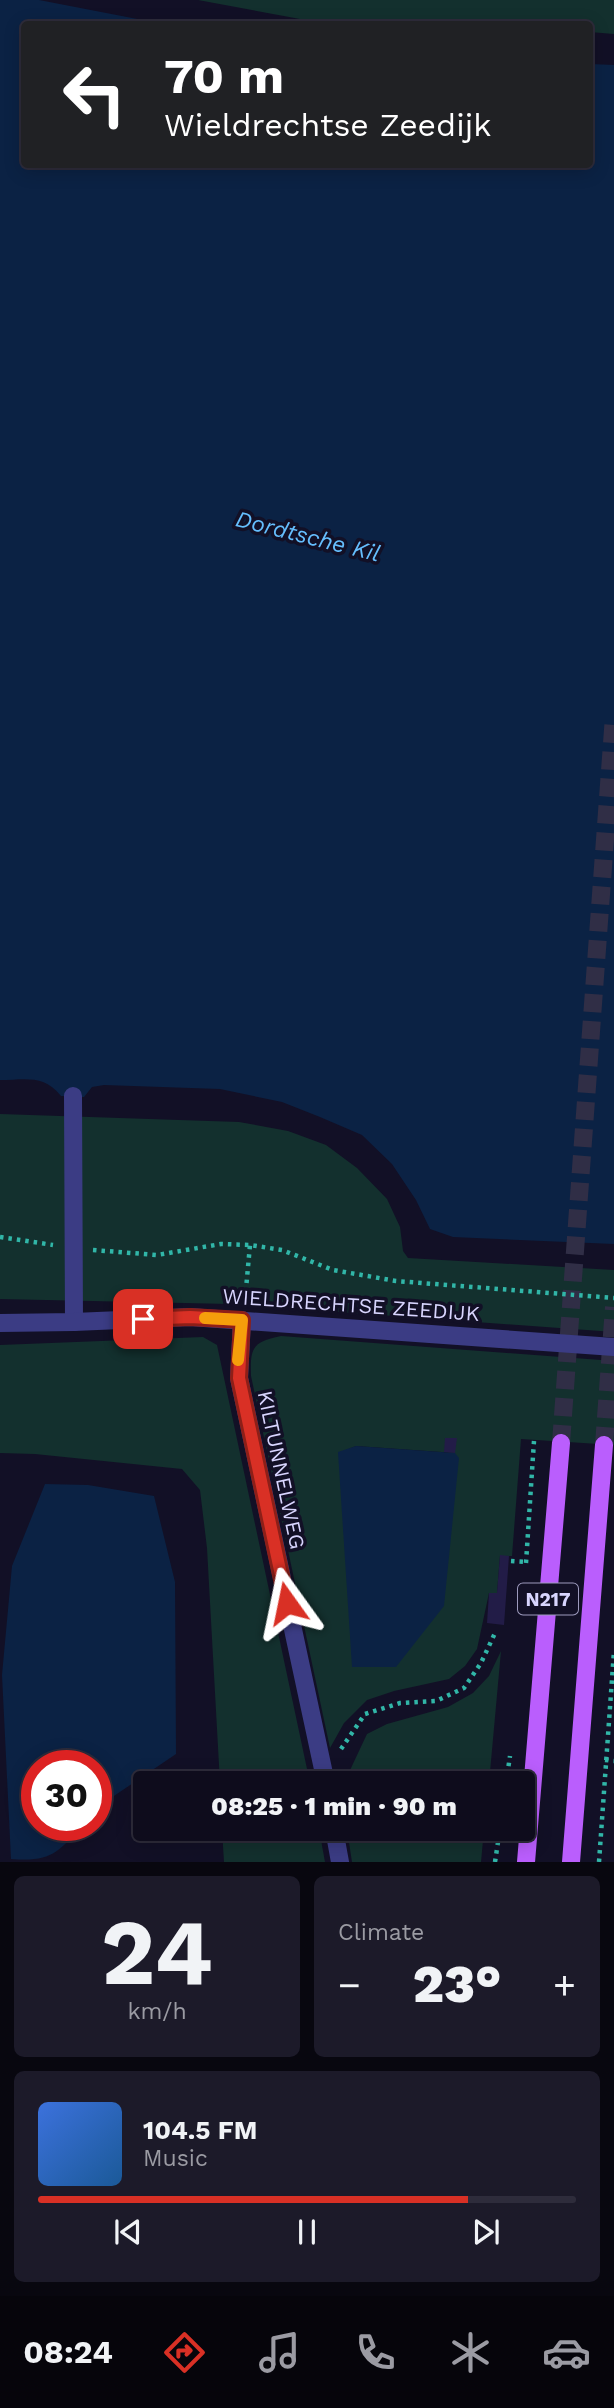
<!DOCTYPE html>
<meta charset="utf-8">
<style>
:root{--surface:#0e0c1c;--page:#1c1a29;--text:#f1f3f6;--muted:#9b9ba3;--line:#2e2c3b;--accent:#d93025}
body{margin:0;font-family:"Work Sans",sans-serif;background:var(--page);color:var(--text);height:100vh;display:flex;flex-direction:column;font-size:26px;white-space:nowrap}
*{box-sizing:border-box;margin:0}
p{font-size:23px;color:var(--muted)}
.icon{flex:none;width:38px;height:38px;fill:none;stroke:currentColor;stroke-width:2;stroke-linecap:round;stroke-linejoin:round}
.map{position:relative;height:1862px;overflow:hidden}
.side{display:flex;flex-direction:column;gap:14px;padding:14px;background:#08070f;flex:1}
.side>*{flex:none}
.guide{position:absolute;left:21px;top:21px;width:572px;height:147px;border-radius:7px;box-shadow:0 4px 18px #0003,0 0 0 2px var(--line);background:#202124;color:#fff;overflow:hidden}
.speed{position:absolute;left:21px;top:1750px;display:flex;gap:14px;font-size:35px;font-weight:700;text-align:center}
.speed>*{display:grid;place-content:center;width:91px;height:91px;border-radius:50%;background:var(--surface);box-shadow:0 4px 18px #0003,0 0 0 2px var(--line);line-height:1}
.speed .limit{border:10px solid #d22;background:#fff;color:#111}
.pin{position:absolute;display:grid;place-items:center;width:60px;height:60px;color:#fff;margin:-30px;border-radius:14px;box-shadow:0 4px 10px #0006}
.me{position:absolute;width:77px;margin:-38px;rotate:348deg;stroke-linejoin:round;filter:drop-shadow(0 0 5px #0008)}
.turn{display:flex;align-items:center;gap:24px;height:147px;padding:0 28px;font-size:32px}
.turn .icon{width:91px;height:91px;stroke-width:2.5}
.turn b{display:block;font-size:49px;line-height:60px}
.big{font-size:52px;font-weight:800;line-height:1.1}
.side .tile{flex:1;display:flex;flex-direction:column;justify-content:center;gap:10px;min-width:0;padding:0 24px;border-radius:10px;background:var(--page)}
.side .dial{align-items:center;gap:0}
.dial b{font-size:91px;line-height:1}
.song{display:flex;align-items:center;gap:21px}
.cover{width:84px;height:84px;border-radius:10px;background:linear-gradient(135deg,hsl(220 70% 55%),hsl(210 70% 35%))}
.played{height:7px;border-radius:4px;background:linear-gradient(90deg,var(--accent) 80%,var(--line) 80%)}
.keys{display:flex;justify-content:space-around;direction:ltr}
.heat{display:flex;justify-content:space-between;align-items:center;font-size:38px;direction:ltr}
.side .tiles{flex:1;display:grid;gap:14px;grid-template-columns:1fr 1fr}
.tile:last-child{grid-column:span 2}
.trip{position:absolute;left:133px;top:1771px;width:402px;height:70px;border-radius:7px;background:var(--surface);box-shadow:0 4px 18px #0003,0 0 0 2px var(--line);font-weight:800;line-height:70px;text-align:center}
.menu{display:flex;height:112px;justify-content:space-around;align-items:center;background:#06050b;color:var(--muted)}
.menu .icon{width:49px;height:49px}
.menu .on{color:var(--accent)}
.menu b{font-size:32px;color:var(--text)}
.map>svg:first-child{display:block}
.green{fill:#13302e;fill-rule:evenodd}
.water{fill:#0b2244}
.building{fill:#221c47}
.lines{fill:none;stroke-linecap:round;stroke-linejoin:round}
.major-tunnel{stroke:#302e46;stroke-width:18;stroke-dasharray:18 9;stroke-linecap:butt}
.path{stroke:#31b6a8;stroke-width:4.5;stroke-dasharray:3.5 5;stroke-linecap:butt}
.minor{stroke:#3b3c84;stroke-width:18}
.major{stroke:#ba5efd;stroke-width:18}
.route-casing{stroke:#8d1f18;stroke-width:18}
.route{stroke:#d93025;stroke-width:12}
.slow{stroke:#f59e0b;stroke-width:12}
.labels{text-anchor:middle;stroke-width:7;stroke-linejoin:round;paint-order:stroke}
.shield{fill:#121026;stroke:#9d9abd;stroke-width:2}
.shield-label{font-size:19px;font-weight:bold;fill:#d8d5fe}
.street-label{font-size:21px;fill:#d8d5fe;stroke:#121026}
.water-label{font-size:23px;font-style:italic;fill:#65befd;stroke:#121026}
</style>
<div class="map">
<svg width="614" height="1862" viewBox="0 0 614 1862">
<rect width="100%" height="100%" fill="#121026"/>
<g class="green">
<polygon points="198,0 614,0 614,34 590,32 590,24 327,24"/>
<polygon points="0,1114 239,1122 288,1131 326,1145 357,1168 387,1199 400,1227 403,1251 408,1258 614,1270 614,1332 230,1304 0,1299"/>
<path d="M 281,1336 L 614,1361 L 614,1445 L 521,1439 L 512,1556 L 500,1556 L 497,1593 L 489,1593 L 477,1649 L 465,1666 L 449,1679 L 394,1691 L 367,1700 L 344,1723 L 330,1748 L 251,1376 C 250,1348 252,1342 281,1336 ZM 356,1446 L 455,1453 L 338,1453 Z"/>
<polygon points="203,1337 217,1345 310,1783 220,1783 207,1548 200,1490 182,1469 35,1454 0,1453 0,1345"/>
<polygon points="501,1651 489,1783 344,1783 367,1734 387,1724 448,1707 473,1693 489,1676"/>
<polygon points="222,1829 319,1829 325,1862 224,1862"/>
<polygon points="347,1829 484,1829 481,1862 352,1862"/>
</g>
<g class="water">
<path d="M 0,0 L 39,0 L 163,24 L 24,24 L 24,164 L 590,164 L 590,64 L 614,65 L 614,1244 L 453,1237 L 430,1229 L 416,1200 L 392,1164 L 362,1135 L 320,1117 L 282,1102 L 220,1089 L 104,1085 L 92,1087 L 84,1097 L 61,1096 C 44,1074 25,1080 0,1080 Z"/>
<polygon points="356,1446 455,1453 459,1458 444,1606 396,1667 352,1667 338,1452"/>
<path d="M 45,1484 L 88,1485 L 154,1496 L 175,1582 L 176,1754 L 105,1802 L 96,1811 L 96,1766 L 37,1766 L 37,1825 L 83,1825 C 57,1853 52,1862 11,1859 L 2,1675 L 12,1566 Z"/>
</g>
<g class="building">
<polygon points="445,1438 457,1438 455,1453 444,1452"/>
<polygon points="500,1555 509,1556 504,1625 487,1623 489,1593 497,1593"/>
</g>
<g class="lines">
<g class="major-tunnel">
<polyline points="561,1443 614,716"/>
<polyline points="604,1445 614,1307"/>
</g>
<g class="path">
<polyline points="0,1237 53,1245"/>
<polyline points="93,1250 157,1255 221,1244 250,1245 282,1250 333,1270 396,1281 614,1298"/>
<polyline points="245,1300 250,1245"/>
<polyline points="511,1561 526,1562"/>
<polyline points="526,1563 534,1441"/>
<polyline points="341,1749 365,1714 400,1703 436,1701 464,1688 481,1663 495,1633"/>
<polyline points="605,1760 614,1761"/>
<polyline points="506,1783 510,1756"/>
<polyline points="495,1862 500,1829"/>
<polyline points="599,1862 614,1651"/>
</g>
<g class="minor">
<polyline points="73,1096 74,1322"/>
<polyline points="242,1320 239,1378 326,1783"/>
<polyline points="0,1323 74,1322 190,1317 614,1347"/>
<polyline points="334,1829 340,1862"/>
</g>
<g class="major">
<polyline points="526,1862 561,1443"/>
<polyline points="571,1862 604,1445"/>
</g>
</g>
<g class="lines">
<defs>
<polyline id="route" points="143,1319 190,1317 242,1320 239,1378 287,1603"/>
</defs>
<use href="#route" class="route-casing"/>
<use href="#route" class="route"/>
<polyline class="slow" points="205,1318 242,1320 238,1360"/>
</g>
<g class="labels">
<rect class="shield" x="518" y="1583.5" width="60" height="31" rx="5"/>
<g class="shield-label">
<text x="548" y="1606">N217</text>
</g>
<g class="street-label">
<text transform="translate(351 1305) rotate(4)" y="7">WIELDRECHTSE ZEEDIJK</text>
<text transform="translate(281 1470) rotate(78)" y="7">KILTUNNELWEG</text>
</g>
<g class="water-label">
<text transform="translate(308 536) rotate(14)" y="8">Dordtsche Kil</text>
</g>
</g>
</svg>
<div class="speed"><div class="limit">30</div></div>
<div class="pin" style="left:143px;top:1319px;background:#d93025"><svg class="icon" aria-label="arrive" viewBox="0 0 24 24"><path d="M6 21V4h12l-3 4 3 4H6"/></svg></div>
<svg class="me" style="left:287px;top:1603px" viewBox="-20 -20 40 40"><path d="M0-17L14 15 0 8-14 15z" fill="#d93025" stroke="#fff" stroke-width="4"/></svg>
<div class="trip">08:25 · 1 min · 90 m</div>
<div class="guide">
<div class="turn"><svg class="icon" aria-label="left" viewBox="0 0 24 24"><path d="M17 20v-9H6M10 6l-5 5 5 5"/></svg><div><b>70 m</b>Wieldrechtse Zeedijk</div></div>
</div>
</div>
<section class="side">
<div class="tiles">
<div class="tile dial"><b>24</b><p>km/h</p></div>
<div class="tile"><p>Climate</p>
<div class="heat"><a>−</a><b class="big">23°</b><a>+</a></div>
</div>
<div class="tile">
<div class="song"><i class="cover"></i><div><b>104.5 FM</b><p>Music</p></div></div>
<div class="played"></div>
<div class="keys"><svg class="icon" aria-label="previous" viewBox="0 0 24 24"><path d="M18 5L8 12l10 7zM5 5v14"/></svg><svg class="icon" aria-label="pause" viewBox="0 0 24 24"><path d="M8 5v14M16 5v14"/></svg><svg class="icon" aria-label="next" viewBox="0 0 24 24"><path d="M6 5l10 7-10 7zM19 5v14"/></svg></div>
</div>
</div>
</section>
<nav class="menu">
<b>08:24</b>
<svg class="icon on" aria-label="directions" viewBox="0 0 24 24"><path d="M12 3l9 9-9 9-9-9zM9 14v-3h6M13 9l2 2-2 2"/></svg>
<svg class="icon" aria-label="music" viewBox="0 0 24 24"><path d="M9 18V5l10-2v13"/><circle cx="6" cy="18" r="3"/><circle cx="16" cy="16" r="3"/></svg>
<svg class="icon" aria-label="phone" viewBox="0 0 24 24"><path d="M5 4h4l2 5-3 2q2 4 5 5l2-3 5 2v4C11 20 4 13 5 4z"/></svg>
<svg class="icon" aria-label="climate" viewBox="0 0 24 24"><path d="M12 3v18M4 7l16 10M4 17L20 7"/></svg>
<svg class="icon" aria-label="car" viewBox="0 0 24 24"><path d="M5 17H2v-5l4-1 3-4h7l3 4 3 1v5h-3M9 17h6M6 11h13"/><circle cx="7" cy="17" r="2"/><circle cx="17" cy="17" r="2"/></svg>
</nav>
